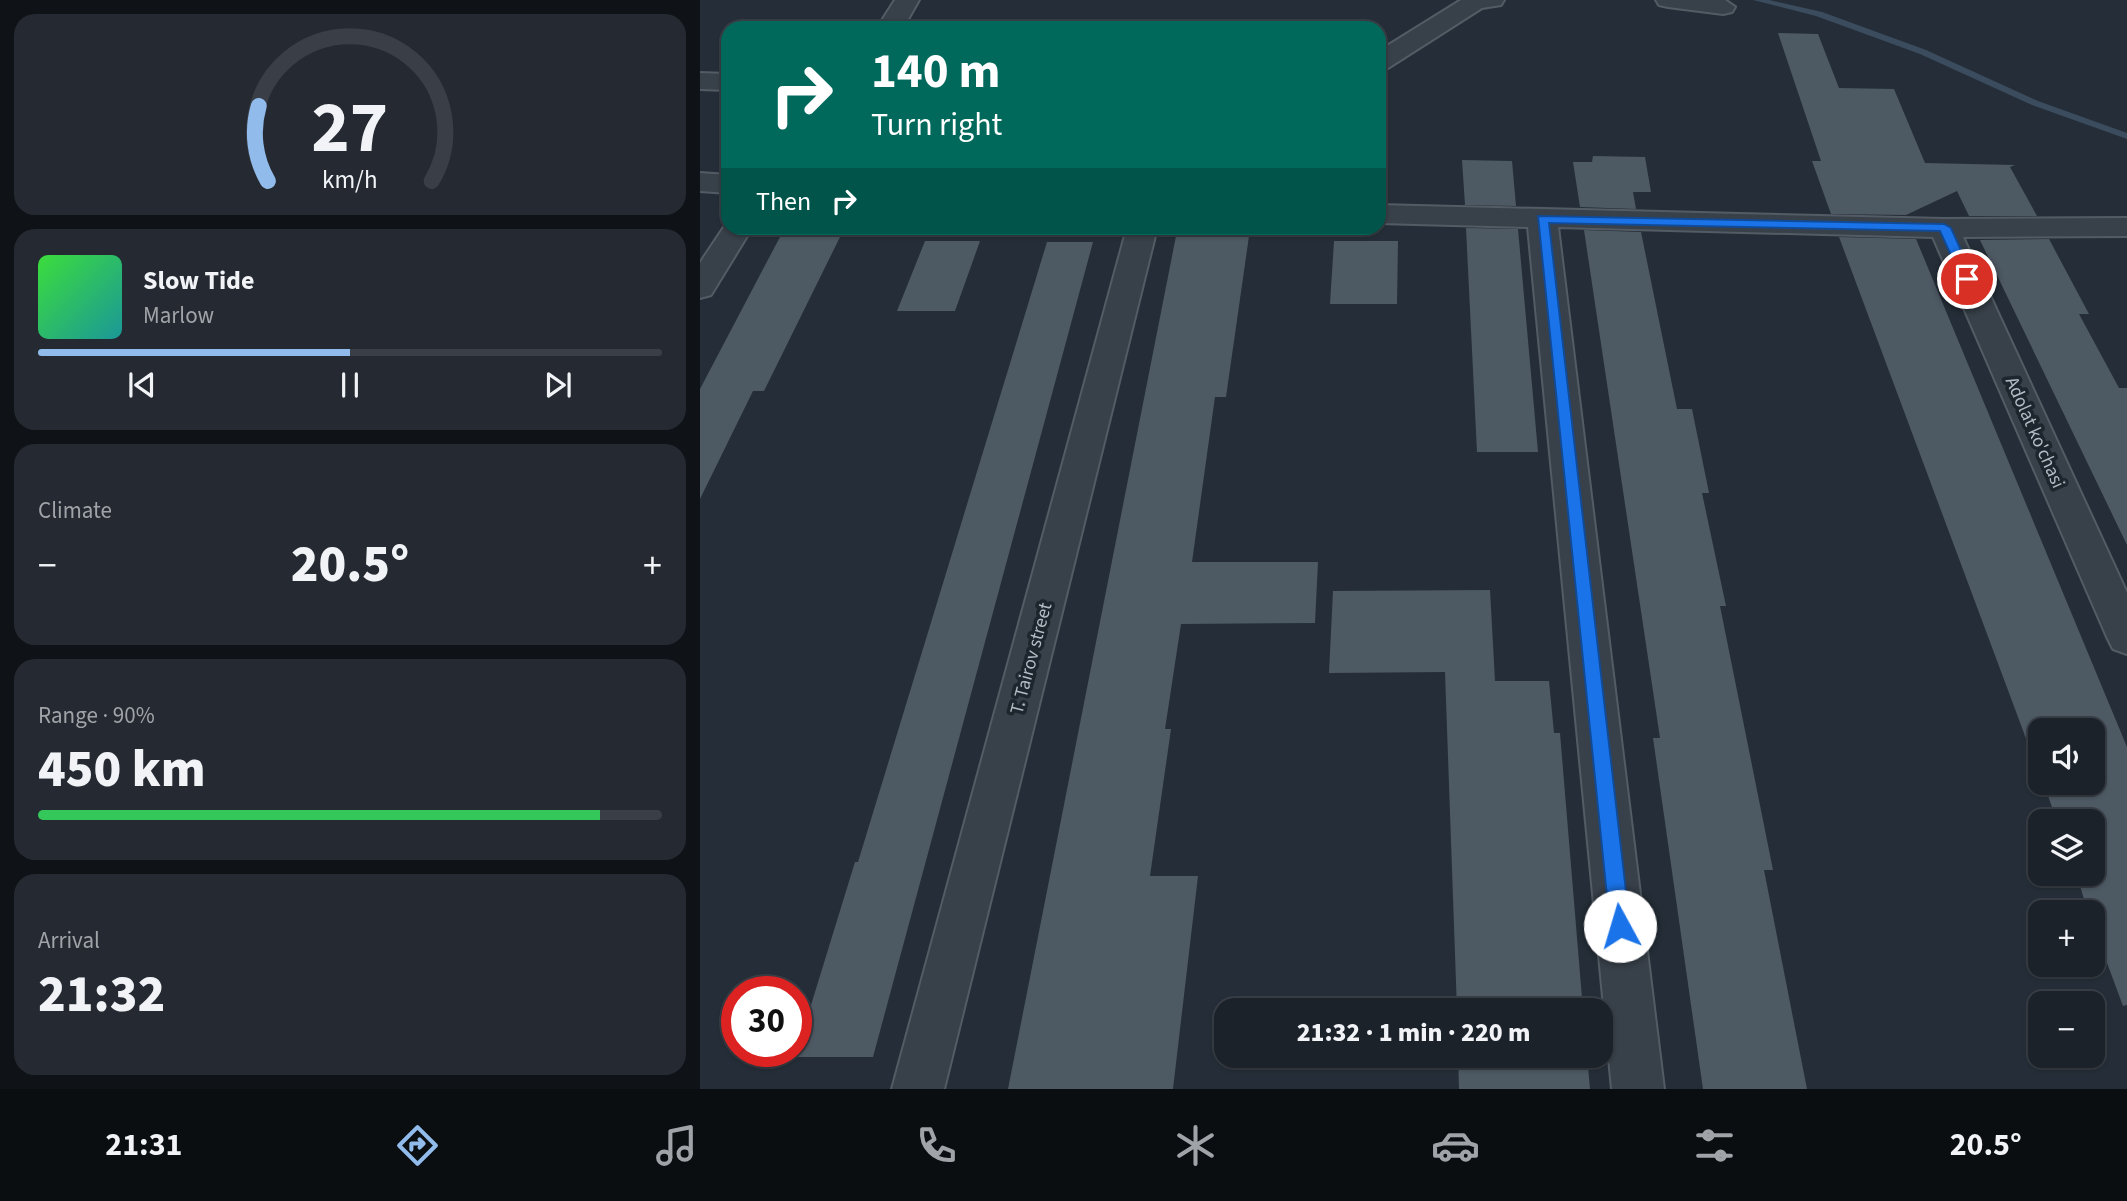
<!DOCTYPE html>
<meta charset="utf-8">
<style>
:root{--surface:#1c222a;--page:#252a32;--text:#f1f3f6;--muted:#a0a4a8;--line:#3a3f47;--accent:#91bbeb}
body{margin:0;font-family:"Source Sans 3",sans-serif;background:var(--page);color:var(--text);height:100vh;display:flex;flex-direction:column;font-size:26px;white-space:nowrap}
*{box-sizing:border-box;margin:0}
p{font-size:23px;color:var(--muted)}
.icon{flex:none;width:38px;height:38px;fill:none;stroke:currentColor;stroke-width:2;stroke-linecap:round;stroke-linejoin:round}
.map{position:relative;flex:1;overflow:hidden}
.sheet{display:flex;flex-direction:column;gap:14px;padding:14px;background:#0f1317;width:700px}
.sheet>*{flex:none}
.top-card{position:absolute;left:21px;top:21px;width:665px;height:214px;border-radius:21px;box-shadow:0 2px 5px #0004,0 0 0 2px var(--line);background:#00695c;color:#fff;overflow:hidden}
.fabs{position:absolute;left:1328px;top:718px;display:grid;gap:14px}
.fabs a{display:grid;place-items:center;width:77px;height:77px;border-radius:14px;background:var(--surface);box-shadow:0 2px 5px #0004,0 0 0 2px var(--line);font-size:35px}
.speed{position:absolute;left:21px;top:976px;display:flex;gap:14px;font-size:35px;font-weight:700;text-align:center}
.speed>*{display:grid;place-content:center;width:91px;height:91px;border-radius:50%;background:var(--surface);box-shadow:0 2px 5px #0004,0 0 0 2px var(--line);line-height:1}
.speed .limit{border:10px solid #d22;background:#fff;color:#111}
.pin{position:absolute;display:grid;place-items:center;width:60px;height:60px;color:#fff;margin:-30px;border:4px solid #fff;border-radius:50%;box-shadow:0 2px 7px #0007}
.me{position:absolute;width:77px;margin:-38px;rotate:354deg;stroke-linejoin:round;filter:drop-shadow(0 0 5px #0008)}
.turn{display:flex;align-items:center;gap:24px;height:147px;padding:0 35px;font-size:32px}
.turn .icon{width:91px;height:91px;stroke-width:2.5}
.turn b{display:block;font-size:49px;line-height:60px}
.then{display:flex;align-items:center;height:66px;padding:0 35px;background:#0003;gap:14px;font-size:26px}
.big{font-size:52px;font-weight:800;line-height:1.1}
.sheet .widget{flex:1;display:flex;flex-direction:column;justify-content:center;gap:10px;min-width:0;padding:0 24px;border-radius:21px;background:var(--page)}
.sheet .dial{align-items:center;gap:0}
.dial svg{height:182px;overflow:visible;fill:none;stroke:var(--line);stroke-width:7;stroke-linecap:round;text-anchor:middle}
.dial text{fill:var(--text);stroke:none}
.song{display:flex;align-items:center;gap:21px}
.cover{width:84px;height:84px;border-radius:10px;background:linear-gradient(135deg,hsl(120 70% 55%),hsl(180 70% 35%))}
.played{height:7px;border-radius:4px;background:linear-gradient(90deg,var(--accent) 50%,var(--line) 50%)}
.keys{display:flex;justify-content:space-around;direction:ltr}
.heat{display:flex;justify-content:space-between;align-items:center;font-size:38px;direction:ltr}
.charge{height:10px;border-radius:5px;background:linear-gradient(90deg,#34c759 90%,var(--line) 0)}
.trip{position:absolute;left:514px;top:998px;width:399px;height:70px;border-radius:21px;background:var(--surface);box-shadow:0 2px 5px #0004,0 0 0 2px var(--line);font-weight:800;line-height:70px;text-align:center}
.dock{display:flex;height:112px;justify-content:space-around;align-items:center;background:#0b0e11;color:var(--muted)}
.dock .icon{width:49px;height:49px}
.dock .on{color:var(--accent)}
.dock b{font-size:32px;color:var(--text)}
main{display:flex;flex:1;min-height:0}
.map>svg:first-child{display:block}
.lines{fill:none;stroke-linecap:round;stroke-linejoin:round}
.stream{fill:#3a4c5e;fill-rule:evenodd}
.building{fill:#4d5963}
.minor-casing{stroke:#535b64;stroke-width:4}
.minor{fill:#384049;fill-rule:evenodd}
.route{fill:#1a73e8;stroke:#114b97;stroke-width:2}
.labels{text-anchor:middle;stroke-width:7;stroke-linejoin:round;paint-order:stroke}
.street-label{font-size:19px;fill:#b3bbc4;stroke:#1d252d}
</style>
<main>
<section class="sheet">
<div class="widget dial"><svg viewBox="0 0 100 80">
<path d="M14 69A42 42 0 1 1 86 69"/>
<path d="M14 69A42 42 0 0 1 10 36" stroke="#91bbeb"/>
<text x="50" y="56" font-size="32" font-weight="700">27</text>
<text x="50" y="72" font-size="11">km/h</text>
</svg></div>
<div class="widget">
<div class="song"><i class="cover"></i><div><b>Slow Tide</b><p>Marlow</p></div></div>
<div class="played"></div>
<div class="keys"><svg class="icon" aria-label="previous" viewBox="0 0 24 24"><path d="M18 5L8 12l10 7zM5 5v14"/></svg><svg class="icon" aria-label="pause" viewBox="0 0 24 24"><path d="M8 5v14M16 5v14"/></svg><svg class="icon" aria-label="next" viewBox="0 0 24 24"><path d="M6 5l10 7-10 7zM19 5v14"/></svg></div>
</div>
<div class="widget"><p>Climate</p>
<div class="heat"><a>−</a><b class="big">20.5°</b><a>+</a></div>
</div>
<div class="widget"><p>Range · 90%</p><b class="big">450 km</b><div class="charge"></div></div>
<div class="widget"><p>Arrival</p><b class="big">21:32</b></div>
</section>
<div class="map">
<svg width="1427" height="1089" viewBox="0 0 1427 1089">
<rect width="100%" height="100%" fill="#252e38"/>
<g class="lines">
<polygon class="stream" points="1053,0 1069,0 1122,12 1226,50 1338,101 1427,133 1427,139 1332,105 1220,54 1116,16"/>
</g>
<g class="building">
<polygon points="1078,33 1118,34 1139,88 1194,89 1225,163 1315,165 1310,167 1337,216 1269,216 1257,191 1206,215 1131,214 1112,161 1121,161"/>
<polygon points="893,156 945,157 951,192 933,192 936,209 880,207 873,162 892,162"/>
<polygon points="762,160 812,161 816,206 765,205"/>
<polygon points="766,228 818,229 838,452 777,452"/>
<polygon points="884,230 941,232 977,409 992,409 1009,493 1002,493 1026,606 1020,606 1073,870 1064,870 1107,1089 1003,1089 953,738 960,738"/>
<polygon points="81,235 141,235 64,391 53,391 0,499 0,389"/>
<polygon points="476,236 549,236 526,397 515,397 492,562 618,562 615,623 481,624 465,729 471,729 450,876 498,876 473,1089 308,1089"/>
<polygon points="1139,237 1216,239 1427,747 1427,1005 1423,1006 1393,925 1393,912 1388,912 1376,873 1393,873 1393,821 1357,821 1343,782 1393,782 1393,730 1340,730 1340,776"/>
<polygon points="1349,239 1389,314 1379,314 1419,388 1427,388 1427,545 1280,240"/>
<polygon points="225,241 280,241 255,311 197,311"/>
<polygon points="634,241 698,241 697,304 630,304"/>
<polygon points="347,242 393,242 173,1057 95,1057 155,862 158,862"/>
<polygon points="790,590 795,681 849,681 854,733 860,733 883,1010 757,1010 745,672 629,673 633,591"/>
<polygon points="758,1055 887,1055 890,1089 759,1089"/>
</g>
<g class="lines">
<defs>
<g id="minor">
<polygon points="195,0 219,0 203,28 177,28"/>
<polygon points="761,0 804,0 801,5 782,8 688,68 679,70 679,51"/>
<polygon points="956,0 1025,0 1035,7 1032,12 1023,14 968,7 959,5"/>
<polygon points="0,73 28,74 28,90 0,89"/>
<polygon points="0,173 28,175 28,193 0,191"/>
<polygon points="679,205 1244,219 1427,218 1427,236 1263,237 1427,593 1427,654 1413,649 1407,637 1233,237 858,227 964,1089 912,1089 828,227 679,223"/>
<polygon points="28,221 28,228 52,228 11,295 0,298 0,263"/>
<polygon points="427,228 457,228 244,1089 192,1089"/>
</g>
</defs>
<use href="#minor" class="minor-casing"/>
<use href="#minor" class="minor"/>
</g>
<polygon class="route" points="838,216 1244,224 1251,228 1274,279 1263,282 1240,231 849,223 930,926 927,933 920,936 913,933 910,926"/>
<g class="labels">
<g class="street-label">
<text transform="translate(1336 432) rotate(66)" y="7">Adolat ko'chasi</text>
<text transform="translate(330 658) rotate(-75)" y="7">T. Tairov street</text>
</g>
</g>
</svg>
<div class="fabs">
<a><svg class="icon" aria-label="sound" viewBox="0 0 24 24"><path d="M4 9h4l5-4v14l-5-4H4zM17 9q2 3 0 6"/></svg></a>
<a><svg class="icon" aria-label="layers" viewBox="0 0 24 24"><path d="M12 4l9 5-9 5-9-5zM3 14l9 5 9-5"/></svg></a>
<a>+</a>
<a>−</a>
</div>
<div class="speed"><div class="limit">30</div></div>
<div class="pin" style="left:1267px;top:279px;background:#d93025"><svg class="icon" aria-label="arrive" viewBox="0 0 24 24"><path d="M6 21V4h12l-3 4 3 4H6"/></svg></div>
<svg class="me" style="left:920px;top:926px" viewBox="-20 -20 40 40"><circle r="19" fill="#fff"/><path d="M0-13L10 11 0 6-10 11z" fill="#1a73e8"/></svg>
<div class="trip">21:32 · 1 min · 220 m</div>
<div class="top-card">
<div class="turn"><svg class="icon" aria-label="right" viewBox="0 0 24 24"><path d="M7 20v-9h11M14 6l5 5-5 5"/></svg><div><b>140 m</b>Turn right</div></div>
<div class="then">Then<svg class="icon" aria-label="right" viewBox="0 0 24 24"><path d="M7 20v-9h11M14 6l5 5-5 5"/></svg></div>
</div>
</div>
</main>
<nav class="dock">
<b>21:31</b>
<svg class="icon on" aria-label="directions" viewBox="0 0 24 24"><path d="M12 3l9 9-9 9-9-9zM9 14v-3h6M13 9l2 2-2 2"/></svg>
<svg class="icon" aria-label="music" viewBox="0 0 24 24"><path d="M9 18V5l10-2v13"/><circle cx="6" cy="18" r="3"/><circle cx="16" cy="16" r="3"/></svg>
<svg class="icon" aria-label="phone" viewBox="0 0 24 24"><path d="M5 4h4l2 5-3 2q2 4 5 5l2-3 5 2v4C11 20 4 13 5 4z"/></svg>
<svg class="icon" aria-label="climate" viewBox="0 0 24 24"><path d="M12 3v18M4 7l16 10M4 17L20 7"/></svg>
<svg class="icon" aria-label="car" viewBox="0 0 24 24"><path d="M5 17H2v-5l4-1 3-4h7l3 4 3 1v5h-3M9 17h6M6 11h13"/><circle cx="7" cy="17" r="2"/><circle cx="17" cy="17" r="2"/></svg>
<svg class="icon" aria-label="filters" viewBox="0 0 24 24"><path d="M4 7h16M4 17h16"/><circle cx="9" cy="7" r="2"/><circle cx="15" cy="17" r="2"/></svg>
<b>20.5°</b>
</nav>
